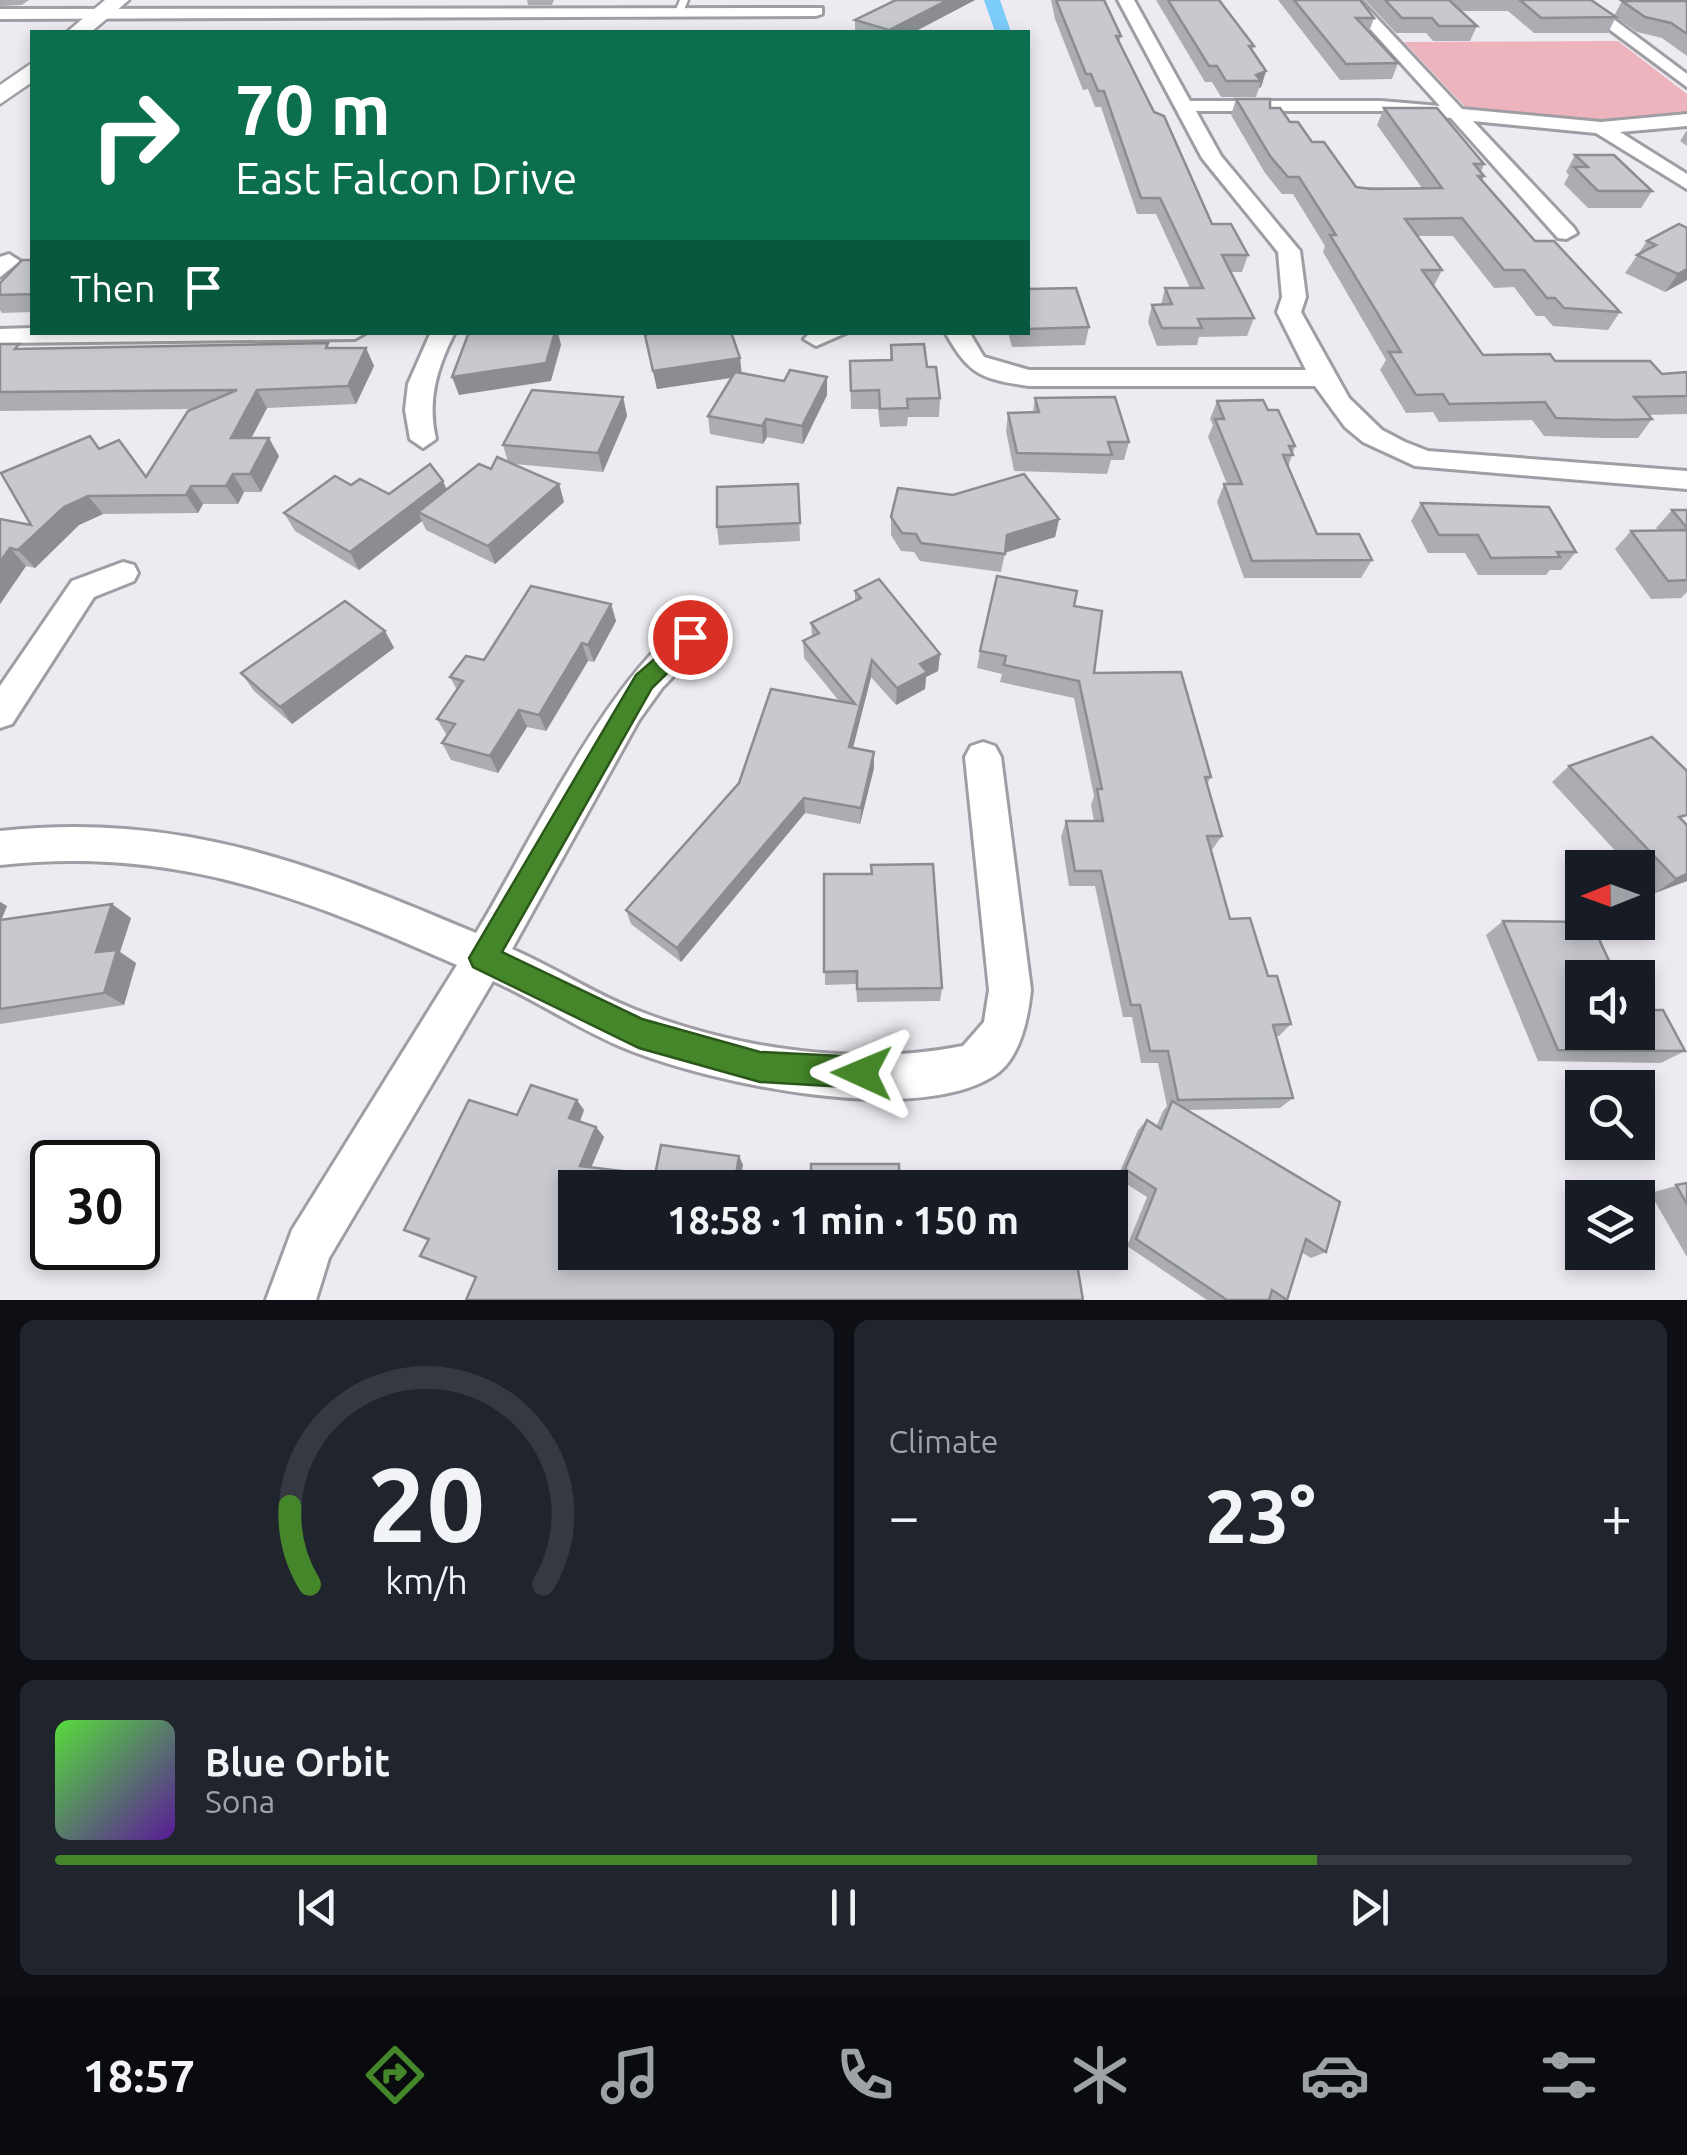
<!DOCTYPE html>
<meta charset="utf-8">
<style>
:root{--surface:#171b24;--page:#20242c;--text:#f1f3f6;--muted:#9ea1a6;--line:#363941;--accent:#448629}
body{margin:0;font-family:Ubuntu,sans-serif;background:var(--page);color:var(--text);height:100vh;display:flex;flex-direction:column;font-size:38px;white-space:nowrap}
*{box-sizing:border-box;margin:0}
p{font-size:32px;color:var(--muted)}
.icon{flex:none;width:55px;height:55px;fill:none;stroke:currentColor;stroke-width:2;stroke-linecap:round;stroke-linejoin:round}
.map{position:relative;height:1300px;overflow:hidden}
.side{display:flex;flex-direction:column;gap:20px;padding:20px;background:#0d0f14;flex:1}
.side>*{flex:none}
.guide{position:absolute;left:30px;top:30px;width:1000px;height:305px;border-radius:0px;box-shadow:0 5px 15px #0003;background:#0b6e4f;color:#fff;overflow:hidden}
.needle{width:65px;rotate:269deg}
.buttons{position:absolute;left:1565px;top:850px;display:grid;gap:20px}
.buttons a{display:grid;place-items:center;width:90px;height:90px;border-radius:0px;background:var(--surface);box-shadow:0 5px 15px #0003;font-size:50px}
.speed{position:absolute;left:30px;top:1140px;display:flex;gap:20px;font-size:50px;font-weight:700;text-align:center}
.speed>*{display:grid;place-content:center;width:130px;height:130px;border-radius:50%;background:var(--surface);box-shadow:0 5px 15px #0003;line-height:1}
.speed .limit{border:5px solid #111;border-radius:15px;background:#fff;color:#111}
.pin{position:absolute;display:grid;place-items:center;width:85px;height:85px;color:#fff;margin:-42px;border:5px solid #fff;border-radius:50%;box-shadow:0 2px 10px #0007}
.me{position:absolute;width:110px;margin:-55px;rotate:271deg;stroke-linejoin:round;filter:drop-shadow(0 0 8px #0008)}
.turn{display:flex;align-items:center;gap:35px;height:210px;padding:0 40px;font-size:45px}
.turn .icon{width:130px;height:130px;stroke-width:2.5}
.turn b{display:block;font-size:70px;line-height:85px}
.then{display:flex;align-items:center;height:95px;padding:0 40px;background:#0003;gap:20px;font-size:38px}
.big{font-size:75px;font-weight:700;line-height:1.1}
.side .card{flex:1;display:flex;flex-direction:column;justify-content:center;gap:15px;min-width:0;padding:0 35px;border-radius:15px;background:var(--page)}
.side .dial{align-items:center;gap:0}
.dial svg{height:260px;overflow:visible;fill:none;stroke:var(--line);stroke-width:7;stroke-linecap:round;text-anchor:middle}
.dial text{fill:var(--text);stroke:none}
.song{display:flex;align-items:center;gap:30px}
.cover{width:120px;height:120px;border-radius:15px;background:linear-gradient(135deg,hsl(110 70% 55%),hsl(270 70% 35%))}
.played{height:10px;border-radius:5px;background:linear-gradient(90deg,var(--accent) 80%,var(--line) 80%)}
.keys{display:flex;justify-content:space-around;direction:ltr}
.heat{display:flex;justify-content:space-between;align-items:center;font-size:55px;direction:ltr}
.side .tiles{flex:1;display:grid;gap:20px;grid-template-columns:1fr 1fr}
.card:last-child{grid-column:span 2}
.trip{position:absolute;left:558px;top:1170px;width:570px;height:100px;border-radius:0px;background:var(--surface);box-shadow:0 5px 15px #0003;font-weight:700;line-height:100px;text-align:center}
.tab-bar{display:flex;height:160px;justify-content:space-around;align-items:center;background:#090b0e;color:var(--muted)}
.tab-bar .icon{width:70px;height:70px}
.tab-bar .active{color:var(--accent)}
.tab-bar b{font-size:45px;color:var(--text)}
.map>svg:first-child{display:block}
.green{fill:#edb4bd}
.lines{fill:none;stroke-linecap:round;stroke-linejoin:round}
.canal{fill:#7bcbfb;fill-rule:evenodd}
.lane-casing{stroke:#a09ea4;stroke-width:5}
.street-casing{stroke:#a09ea4;stroke-width:6}
.secondary-casing{stroke:#a09ea4;stroke-width:5}
.lane{fill:#fff;fill-rule:evenodd}
.street{fill:#fff;fill-rule:evenodd}
.secondary{fill:#fff;fill-rule:evenodd}
.wall{fill:#abadb2}
.shaded-wall{fill:#8b8d91}
.building{fill:#c7c9cf;stroke:#8b8d91;stroke-width:2.5}
.route{fill:#448629;stroke:#2c571b;stroke-width:2.5}
</style>
<div class="map">
<svg width="1687" height="1300" viewBox="0 0 1687 1300">
<rect width="100%" height="100%" fill="#edebf1"/>
<polygon class="green" points="1618,41 1687,94 1687,113 1618,122 1569,122 1466,108 1404,42"/>
<g class="lines">
<polygon class="canal" points="984,0 1000,0 1011,32 995,32"/>
<defs>
<polygon id="lane" points="680,0 688,0 683,12 679,14 675,12"/>
<g id="street">
<path d="M 1118,0 L 1134,0 L 1190,101 L 1381,101 L 1440,106 L 1344,0 L 1360,0 L 1462,109 L 1601,122 L 1687,114 L 1687,126 L 1620,132 L 1687,174 L 1687,189 L 1596,133 L 1473,121 L 1574,228 L 1577,233 L 1566,239 L 1558,238 L 1451,118 L 1381,111 L 1196,111 L 1221,156 L 1300,251 L 1306,297 L 1301,312 L 1349,398 L 1382,430 L 1405,442 L 1428,451 L 1687,471 L 1687,489 L 1415,466 L 1363,442 L 1345,427 L 1315,386 L 1029,386 C 981,379 969,375 945,332 L 969,332 L 984,357 L 1029,370 L 1306,370 L 1277,312 L 1282,297 L 1278,252 L 1202,158 Z"/>
<polygon points="1570,0 1588,0 1687,74 1687,87"/>
<polygon points="822,8 822,14 816,16 0,19 0,9"/>
<polygon points="9,254 20,261 0,277 0,257"/>
<polygon points="32,328 32,332 367,332 355,339 0,343 0,329"/>
<path d="M 431,332 L 455,332 C 437,368 427,399 436,439 L 423,448 L 410,439 L 405,410 L 408,384 Z"/>
<polygon points="848,332 816,346 804,339 811,332"/>
<polygon points="123,562 134,565 138,573 134,581 94,597 12,724 0,728 0,686 72,581"/>
<path d="M 707,613 L 718,616 L 723,625 L 662,688 L 639,720 L 512,949 C 554,967 594,994 636,1010 C 736,1049 856,1067 963,1046 L 984,1022 L 989,990 L 965,757 L 971,746 L 983,742 L 995,746 L 1001,757 L 1031,990 C 1028,1019 1020,1061 992,1077 C 911,1126 712,1083 629,1050 C 581,1031 540,1002 493,981 L 329,1258 L 316,1300 L 266,1300 L 292,1230 L 457,965 C 300,896 174,846 0,865 L 0,831 C 182,812 312,864 476,933 C 523,858 625,639 707,613 Z"/>
</g>
<g id="secondary">
<polygon points="105,0 129,0 91,32 67,32"/>
<polygon points="32,63 32,82 0,104 0,85"/>
</g>
</defs>
<use href="#lane" class="lane-casing"/>
<use href="#street" class="street-casing"/>
<use href="#secondary" class="secondary-casing"/>
<use href="#lane" class="lane"/>
<use href="#street" class="street"/>
<use href="#secondary" class="secondary"/>
</g>
<g class="wall">
<polygon points="0,0 29,0 22,5 0,6"/>
<polygon points="527,0 554,0 552,5 528,5"/>
<polygon points="975,0 914,32 855,32 855,20"/>
<polygon points="1051,0 1104,0 1121,36 1119,42 1154,112 1212,224 1248,255 1242,272 1230,272 1254,318 1247,336 1199,337 1197,345 1157,346 1148,322 1152,305 1161,305 1165,288 1190,288 1156,214 1137,214 1101,107 1095,107 1088,89 1083,90 1055,19"/>
<polygon points="1156,0 1219,0 1254,46 1252,51 1266,71 1261,87 1259,88 1256,97 1221,97 1212,82 1205,82"/>
<polygon points="1278,0 1360,0 1374,18 1369,32 1398,63 1392,79 1340,80"/>
<polygon points="1365,0 1591,0 1616,17 1608,33 1534,33 1508,11 1462,11 1477,26 1470,41 1433,41 1426,33 1396,33"/>
<polygon points="1622,1 1687,1 1687,56 1662,38 1637,32 1614,16"/>
<polygon points="1236,99 1270,108 1290,122 1356,187 1422,188 1377,125 1384,108 1484,164 1481,172 1484,176 1482,181 1535,241 1620,312 1608,330 1553,326 1544,316 1536,316 1514,287 1494,288 1453,236 1417,236 1442,270 1434,286 1483,355 1555,361 1662,374 1687,372 1687,414 1648,415 1652,419 1638,438 1603,438 1544,436 1532,420 1439,422 1433,412 1406,413 1380,370 1386,360 1323,252 1325,246 1293,194 1282,194 1265,173 1231,115"/>
<polygon points="1687,130 1687,146 1680,141"/>
<polygon points="1575,155 1652,191 1641,208 1588,208 1564,184 1569,175 1566,172"/>
<polygon points="1687,228 1687,280 1665,292 1625,273 1647,241"/>
<polygon points="32,260 32,312 2,313 0,310 0,283"/>
<polygon points="1028,289 1089,327 1085,345 1012,347 1008,332 1028,332"/>
<polygon points="654,333 740,358 741,373 784,381 827,377 827,395 803,444 767,437 763,444 710,434 708,416 731,378 657,389 645,335"/>
<polygon points="0,344 23,349 366,348 374,366 356,404 267,408 251,438 279,456 261,492 244,492 238,504 203,504 198,513 103,514 79,525 35,568 26,566 0,604 0,519 31,525 99,449 146,477 193,409 0,411"/>
<polygon points="891,345 927,367 940,398 939,417 908,417 907,426 880,427 878,409 851,409 850,361 890,360"/>
<polygon points="623,397 627,416 603,472 514,464 559,484 564,502 495,564 426,530 422,521 359,570 295,531 284,513 351,485 389,494 447,490 508,462 503,445"/>
<polygon points="1035,398 1129,442 1124,460 1111,460 1107,474 1014,471 1006,431 1008,413 1033,412"/>
<polygon points="1217,401 1268,410 1295,446 1288,467 1317,534 1372,560 1361,578 1244,578 1217,502 1224,484 1227,484 1208,437 1213,425 1210,419"/>
<polygon points="798,484 800,541 719,545 717,527"/>
<polygon points="1421,503 1576,552 1561,570 1550,570 1546,575 1478,575 1465,553 1428,553 1411,521"/>
<polygon points="1672,510 1687,510 1687,592 1681,598 1651,599 1615,549 1631,531 1658,530 1656,528"/>
<polygon points="891,517 1059,519 1055,537 1005,553 1001,572 920,561 914,552 901,551 891,535"/>
<polygon points="855,591 940,654 938,671 926,677 925,689 896,705 871,677 853,748 874,752 874,768 860,824 805,813 681,962 631,924 626,910 839,701 804,658 803,641 812,636 811,623 855,601"/>
<polygon points="611,604 616,621 594,662 588,661 546,731 527,727 498,773 451,760 442,743 447,736 437,719 457,690 450,677 484,660"/>
<polygon points="1074,606 1094,673 1211,777 1207,784 1222,836 1211,851 1230,919 1268,976 1291,1024 1279,1036 1276,1036 1293,1098 1280,1108 1188,1110 1326,1252 1311,1258 1301,1252 1287,1300 1207,1300 1127,1246 1147,1197 1117,1178 1138,1130 1147,1120 1156,1127 1163,1111 1167,1106 1158,1063 1141,1063 1132,1017 1123,1017 1095,886 1069,886 1061,837 1066,821 1094,821 1091,805 1094,796 1074,698 1000,682 1002,674 977,668 980,651"/>
<polygon points="385,631 394,648 292,724 254,691 241,673"/>
<polygon points="1569,766 1685,823 1687,825 1687,881 1655,893 1638,875 1638,868 1631,868 1552,782"/>
<polygon points="824,874 871,874 942,988 940,1001 857,1002 856,984 825,985"/>
<polygon points="0,902 7,906 1,920 131,918 120,952 136,963 124,1005 0,1024"/>
<polygon points="1503,921 1582,978 1685,1051 1661,1063 1538,1061 1486,935"/>
<polygon points="584,1110 580,1122 596,1127 604,1137 591,1168 655,1175 739,1156 743,1165 476,1278 420,1256 428,1241 404,1230"/>
<polygon points="1687,1183 1687,1257 1650,1193"/>
</g>
<g class="shaded-wall">
<polygon points="948,0 975,0 914,32 889,32 889,30"/>
<polygon points="1266,71 1261,87 1259,88 1261,81 1256,75"/>
<polygon points="1687,269 1687,280 1665,292 1678,274"/>
<polygon points="550,332 558,332 561,345 551,381 459,395 452,377"/>
<polygon points="366,348 374,366 356,404 348,386"/>
<polygon points="740,358 742,376 657,389 653,371"/>
<polygon points="827,377 827,395 803,444 802,426"/>
<polygon points="257,390 267,408 242,456 231,438"/>
<polygon points="623,397 627,416 603,472 598,453"/>
<polygon points="766,419 767,437 763,444 762,426"/>
<polygon points="269,438 279,456 261,492 250,474"/>
<polygon points="233,474 244,492 238,504 226,486"/>
<polygon points="443,481 451,499 418,512 422,521 359,570 350,552"/>
<polygon points="559,484 564,502 495,564 488,546"/>
<polygon points="191,486 203,504 198,513 186,495"/>
<polygon points="88,496 103,514 79,525 35,568 18,550 64,507"/>
<polygon points="1059,519 1055,537 1003,553 1007,535"/>
<polygon points="10,548 26,566 0,604 0,562"/>
<polygon points="611,604 616,621 594,662 588,645"/>
<polygon points="385,631 394,648 292,724 280,707"/>
<polygon points="582,643 588,661 546,731 539,715"/>
<polygon points="940,654 938,671 926,677 925,689 896,705 897,688 920,664"/>
<polygon points="872,660 871,677 849,763 849,747"/>
<polygon points="519,710 527,727 498,773 490,756"/>
<polygon points="874,752 874,768 860,824 861,808"/>
<polygon points="804,798 805,813 681,962 677,948"/>
<polygon points="1687,874 1687,881 1655,893 1676,879"/>
<polygon points="0,902 7,906 0,923"/>
<polygon points="112,904 131,918 120,952 136,963 124,1005 104,993 96,952"/>
<polygon points="577,1100 584,1110 577,1128 569,1118"/>
<polygon points="596,1127 604,1137 588,1175 580,1166"/>
<polygon points="739,1156 743,1165 739,1188 734,1188"/>
</g>
<g class="building">
<polygon points="896,0 948,0 889,30 855,20"/>
<polygon points="1056,0 1104,0 1121,36 1116,36 1154,112 1164,116 1212,224 1231,224 1248,255 1222,255 1254,318 1198,319 1202,328 1162,328 1152,305 1172,304 1165,288 1203,288 1160,198 1141,198 1104,91 1098,91 1091,74 1086,74"/>
<polygon points="1168,0 1219,0 1254,46 1249,46 1266,71 1256,75 1261,81 1226,81 1217,66 1209,66"/>
<polygon points="1294,0 1360,0 1374,18 1356,18 1398,63 1346,64"/>
<polygon points="1385,0 1449,0 1477,26 1439,26 1432,18 1402,18"/>
<polygon points="1520,0 1591,0 1616,17 1541,18"/>
<polygon points="1622,1 1687,1 1687,34 1671,23 1645,17"/>
<polygon points="1236,99 1270,99 1270,108 1280,108 1290,122 1298,122 1312,142 1324,142 1356,187 1371,189 1442,188 1384,108 1437,108 1484,164 1474,164 1484,176 1478,176 1535,241 1554,241 1620,312 1564,308 1555,298 1547,298 1524,270 1504,270 1462,218 1405,219 1442,270 1422,270 1483,355 1550,354 1555,361 1650,361 1662,374 1687,372 1687,396 1634,397 1652,419 1616,420 1556,418 1545,402 1449,404 1443,394 1416,395 1389,352 1401,352 1330,235 1336,235 1299,177 1288,177 1270,156"/>
<polygon points="1575,155 1614,155 1652,191 1598,191 1574,167 1588,167"/>
<polygon points="1679,224 1687,228 1687,269 1678,274 1637,255 1656,245 1647,241"/>
<polygon points="22,260 32,260 32,294 0,295 0,283"/>
<polygon points="1076,288 1089,327 1028,329 1028,289"/>
<polygon points="469,332 555,332 546,363 452,377"/>
<polygon points="653,332 731,332 740,358 653,371 645,335"/>
<polygon points="328,343 326,348 366,348 348,386 257,390 231,438 269,438 250,474 233,474 226,486 191,486 186,495 88,496 64,507 18,550 10,548 0,562 0,519 31,525 1,473 90,436 99,449 119,440 146,477 188,411 237,390 0,392 0,344 19,344 15,349"/>
<polygon points="924,344 927,367 936,367 940,398 907,399 908,408 880,409 879,390 851,391 850,361 892,360 891,345"/>
<polygon points="790,370 827,377 802,426 766,419 762,426 708,416 735,372 784,381"/>
<polygon points="532,390 623,397 598,453 503,445"/>
<polygon points="1115,397 1129,442 1108,442 1112,455 1017,453 1008,413 1039,412 1035,398"/>
<polygon points="1263,400 1268,410 1278,410 1295,446 1289,446 1293,455 1283,455 1317,534 1359,534 1372,560 1252,561 1224,484 1242,484 1215,419 1224,419 1217,401"/>
<polygon points="497,457 559,484 488,546 418,512 479,464 491,469"/>
<polygon points="430,464 443,481 350,552 284,513 335,476 351,485 360,479 389,494"/>
<polygon points="1024,474 1059,519 1007,535 1005,554 921,543 916,534 902,533 891,517 898,488 953,495"/>
<polygon points="798,484 800,523 717,527 717,487"/>
<polygon points="1421,503 1549,507 1576,552 1557,552 1560,557 1491,558 1478,535 1439,535"/>
<polygon points="1672,510 1687,510 1687,528"/>
<polygon points="1687,530 1687,580 1668,581 1631,531"/>
<polygon points="997,576 1077,591 1074,606 1102,611 1094,673 1181,672 1211,777 1205,777 1222,836 1207,836 1230,919 1250,918 1268,976 1277,976 1291,1024 1273,1025 1293,1098 1178,1100 1168,1051 1150,1051 1140,1005 1131,1005 1101,871 1075,871 1066,821 1103,821 1097,789 1102,789 1079,681 1004,665 1006,656 980,651"/>
<polygon points="879,579 940,654 920,664 927,672 897,688 872,660 849,747 874,752 861,808 804,798 677,948 626,910 739,783 771,689 855,704 803,641 819,633 811,623 861,598 855,591"/>
<polygon points="531,586 611,604 588,645 582,643 539,715 519,710 490,756 442,743 455,724 437,719 463,681 450,677 466,656 484,660"/>
<polygon points="345,601 385,631 280,707 241,673"/>
<polygon points="1652,737 1687,771 1687,815 1679,817 1687,825 1687,874 1676,879 1569,766"/>
<polygon points="933,864 942,988 857,989 857,971 824,972 824,874 872,874 871,865"/>
<polygon points="112,904 96,952 117,950 104,993 0,1009 0,920"/>
<polygon points="1503,921 1591,922 1617,978 1582,978 1582,1032 1638,1032 1638,1010 1663,1010 1685,1051 1558,1050"/>
<polygon points="531,1085 577,1100 569,1118 596,1127 580,1166 655,1175 661,1145 739,1156 734,1188 575,1188 575,1252 1075,1252 1083,1300 466,1300 476,1277 420,1256 429,1239 404,1230 469,1100 517,1115"/>
<polygon points="1172,1101 1340,1202 1326,1252 1306,1239 1287,1300 1272,1290 1269,1300 1227,1300 1136,1239 1156,1189 1125,1169 1147,1120 1161,1129"/>
<rect x="811" y="1164" width="88" height="24"/>
<polygon points="1687,1183 1687,1204 1676,1185"/>
</g>
<polygon class="route" points="690,628 702,637 698,643 652,688 502,952 642,1019 760,1052 862,1057 873,1062 877,1073 873,1084 862,1088 760,1082 639,1048 473,967 469,958 636,675"/>
</svg>
<div class="buttons">
<a><svg class="needle" viewBox="-14 -14 28 28"><path d="M0-13l5 13h-10z" fill="#e53935"/><path d="M0 13l5-13h-10z" fill="#9ea1a6"/></svg></a>
<a><svg class="icon" aria-label="sound" viewBox="0 0 24 24"><path d="M4 9h4l5-4v14l-5-4H4zM17 9q2 3 0 6"/></svg></a>
<a><svg class="icon" aria-label="search" viewBox="0 0 24 24"><circle cx="10" cy="10" r="6"/><path d="M15 15l6 6"/></svg></a>
<a><svg class="icon" aria-label="layers" viewBox="0 0 24 24"><path d="M12 4l9 5-9 5-9-5zM3 14l9 5 9-5"/></svg></a>
</div>
<div class="speed"><div class="limit">30</div></div>
<div class="pin" style="left:690px;top:637px;background:#d93025"><svg class="icon" aria-label="arrive" viewBox="0 0 24 24"><path d="M6 21V4h12l-3 4 3 4H6"/></svg></div>
<svg class="me" style="left:862px;top:1073px" viewBox="-20 -20 40 40"><path d="M0-17L14 15 0 8-14 15z" fill="#448629" stroke="#fff" stroke-width="4"/></svg>
<div class="trip">18:58 · 1 min · 150 m</div>
<div class="guide">
<div class="turn"><svg class="icon" aria-label="right" viewBox="0 0 24 24"><path d="M7 20v-9h11M14 6l5 5-5 5"/></svg><div><b>70 m</b>East Falcon Drive</div></div>
<div class="then">Then<svg class="icon" aria-label="arrive" viewBox="0 0 24 24"><path d="M6 21V4h12l-3 4 3 4H6"/></svg></div>
</div>
</div>
<section class="side">
<div class="tiles">
<div class="card dial"><svg viewBox="0 0 100 80">
<path d="M14 69A42 42 0 1 1 86 69"/>
<path d="M14 69A42 42 0 0 1 8 45" stroke="#448629"/>
<text x="50" y="56" font-size="32" font-weight="700">20</text>
<text x="50" y="72" font-size="11">km/h</text>
</svg></div>
<div class="card"><p>Climate</p>
<div class="heat"><a>−</a><b class="big">23°</b><a>+</a></div>
</div>
<div class="card">
<div class="song"><i class="cover"></i><div><b>Blue Orbit</b><p>Sona</p></div></div>
<div class="played"></div>
<div class="keys"><svg class="icon" aria-label="previous" viewBox="0 0 24 24"><path d="M18 5L8 12l10 7zM5 5v14"/></svg><svg class="icon" aria-label="pause" viewBox="0 0 24 24"><path d="M8 5v14M16 5v14"/></svg><svg class="icon" aria-label="next" viewBox="0 0 24 24"><path d="M6 5l10 7-10 7zM19 5v14"/></svg></div>
</div>
</div>
</section>
<nav class="tab-bar">
<b>18:57</b>
<svg class="icon active" aria-label="directions" viewBox="0 0 24 24"><path d="M12 3l9 9-9 9-9-9zM9 14v-3h6M13 9l2 2-2 2"/></svg>
<svg class="icon" aria-label="music" viewBox="0 0 24 24"><path d="M9 18V5l10-2v13"/><circle cx="6" cy="18" r="3"/><circle cx="16" cy="16" r="3"/></svg>
<svg class="icon" aria-label="phone" viewBox="0 0 24 24"><path d="M5 4h4l2 5-3 2q2 4 5 5l2-3 5 2v4C11 20 4 13 5 4z"/></svg>
<svg class="icon" aria-label="climate" viewBox="0 0 24 24"><path d="M12 3v18M4 7l16 10M4 17L20 7"/></svg>
<svg class="icon" aria-label="car" viewBox="0 0 24 24"><path d="M5 17H2v-5l4-1 3-4h7l3 4 3 1v5h-3M9 17h6M6 11h13"/><circle cx="7" cy="17" r="2"/><circle cx="17" cy="17" r="2"/></svg>
<svg class="icon" aria-label="filters" viewBox="0 0 24 24"><path d="M4 7h16M4 17h16"/><circle cx="9" cy="7" r="2"/><circle cx="15" cy="17" r="2"/></svg>
</nav>
